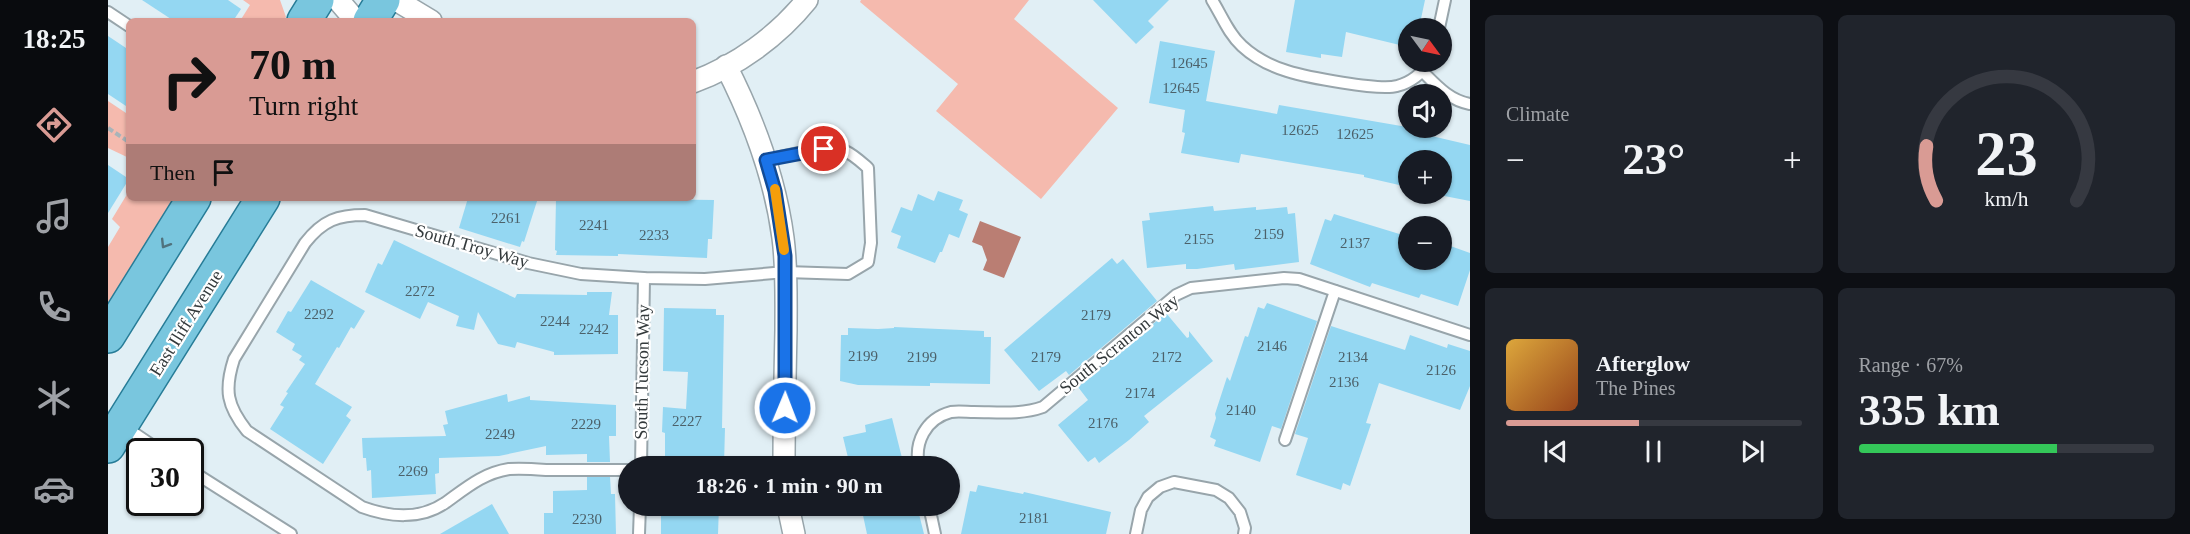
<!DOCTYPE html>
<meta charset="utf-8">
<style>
:root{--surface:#171b24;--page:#20242c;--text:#f1f3f6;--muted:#9ea1a6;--line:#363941;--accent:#d99b94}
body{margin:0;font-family:"Times New Roman",serif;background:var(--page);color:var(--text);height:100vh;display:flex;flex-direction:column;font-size:22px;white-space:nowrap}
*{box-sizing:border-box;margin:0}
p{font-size:20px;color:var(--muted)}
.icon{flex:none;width:33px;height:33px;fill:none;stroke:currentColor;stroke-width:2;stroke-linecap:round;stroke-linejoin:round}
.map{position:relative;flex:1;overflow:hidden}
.side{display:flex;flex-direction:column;gap:15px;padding:15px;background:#0d0f14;width:720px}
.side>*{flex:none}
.banner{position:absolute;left:18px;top:18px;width:570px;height:183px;border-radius:9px;box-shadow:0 2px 4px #0004;background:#d99b94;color:#111;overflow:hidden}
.needle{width:39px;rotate:123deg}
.fabs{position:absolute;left:1290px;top:18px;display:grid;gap:12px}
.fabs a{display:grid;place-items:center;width:54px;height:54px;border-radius:50%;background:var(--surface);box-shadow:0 2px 4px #0004;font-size:30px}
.speed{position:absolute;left:18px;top:438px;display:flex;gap:12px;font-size:30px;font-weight:700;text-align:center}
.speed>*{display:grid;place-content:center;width:78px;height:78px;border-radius:50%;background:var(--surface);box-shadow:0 2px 4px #0004;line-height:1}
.speed .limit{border:3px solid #111;border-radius:9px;background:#fff;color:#111}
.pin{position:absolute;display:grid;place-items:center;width:51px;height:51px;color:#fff;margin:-26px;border:3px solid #fff;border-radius:50%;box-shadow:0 2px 6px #0007}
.me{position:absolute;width:66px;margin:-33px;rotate:1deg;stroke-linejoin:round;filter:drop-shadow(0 0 4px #0008)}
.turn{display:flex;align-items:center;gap:21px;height:126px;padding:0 24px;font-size:27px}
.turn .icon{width:78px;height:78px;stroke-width:2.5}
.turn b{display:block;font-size:42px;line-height:51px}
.then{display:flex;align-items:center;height:57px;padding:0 24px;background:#0003;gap:12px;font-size:22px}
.big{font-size:45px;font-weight:600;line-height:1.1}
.side .widget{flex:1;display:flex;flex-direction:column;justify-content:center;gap:9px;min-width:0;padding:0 21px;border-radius:9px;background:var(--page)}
.side .dial{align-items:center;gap:0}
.dial svg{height:156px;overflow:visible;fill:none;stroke:var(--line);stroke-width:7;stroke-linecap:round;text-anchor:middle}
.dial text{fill:var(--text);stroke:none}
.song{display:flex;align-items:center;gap:18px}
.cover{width:72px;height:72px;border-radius:9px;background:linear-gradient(135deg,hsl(40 70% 55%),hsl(20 70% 35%))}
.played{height:6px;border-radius:3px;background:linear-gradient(90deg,var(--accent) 45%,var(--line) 45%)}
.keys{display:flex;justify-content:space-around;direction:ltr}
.heat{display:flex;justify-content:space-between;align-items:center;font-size:33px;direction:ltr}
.charge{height:9px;border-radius:4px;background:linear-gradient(90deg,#34c759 67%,var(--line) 0)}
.side .tiles{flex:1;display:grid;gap:15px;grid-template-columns:repeat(2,1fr)}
.trip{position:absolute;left:510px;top:456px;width:342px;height:60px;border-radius:30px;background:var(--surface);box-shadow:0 2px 4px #0004;font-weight:600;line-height:60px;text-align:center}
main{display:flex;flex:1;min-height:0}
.tabs{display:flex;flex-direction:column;width:108px;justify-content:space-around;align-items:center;background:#090b0e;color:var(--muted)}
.tabs .icon{width:42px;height:42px}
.tabs .active{color:var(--accent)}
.tabs b{font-size:27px;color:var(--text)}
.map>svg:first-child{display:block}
.green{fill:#f5baae}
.water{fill:#ba7e73}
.building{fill:#94d7f2}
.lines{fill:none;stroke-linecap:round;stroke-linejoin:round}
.service-casing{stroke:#98a5ab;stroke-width:14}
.minor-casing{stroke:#98a5ab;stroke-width:24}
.primary-casing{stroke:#277c97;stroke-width:36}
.path{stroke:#a9b4b9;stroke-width:4;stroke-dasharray:6 3;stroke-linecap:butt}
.service{stroke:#fff;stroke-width:10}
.minor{stroke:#fff;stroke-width:21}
.primary{stroke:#79c6de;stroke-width:33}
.oneway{stroke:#50727d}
.route-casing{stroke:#114b97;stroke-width:15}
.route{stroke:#1a73e8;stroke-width:10}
.slow{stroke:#f59e0b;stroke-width:10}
.labels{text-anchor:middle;stroke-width:4.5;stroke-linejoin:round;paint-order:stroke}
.number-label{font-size:15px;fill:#4c616a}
.street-label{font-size:18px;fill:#343a3c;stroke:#fff}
</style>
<main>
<nav class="tabs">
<b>18:25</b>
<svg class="icon active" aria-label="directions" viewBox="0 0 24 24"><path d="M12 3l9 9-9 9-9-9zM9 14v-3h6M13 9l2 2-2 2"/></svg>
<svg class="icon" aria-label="music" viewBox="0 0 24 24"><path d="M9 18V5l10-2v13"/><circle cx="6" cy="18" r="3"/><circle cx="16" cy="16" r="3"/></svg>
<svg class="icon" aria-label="phone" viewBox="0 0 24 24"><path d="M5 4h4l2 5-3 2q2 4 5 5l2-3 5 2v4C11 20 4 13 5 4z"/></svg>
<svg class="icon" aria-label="climate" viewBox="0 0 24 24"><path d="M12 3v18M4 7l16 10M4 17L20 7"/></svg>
<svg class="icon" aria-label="car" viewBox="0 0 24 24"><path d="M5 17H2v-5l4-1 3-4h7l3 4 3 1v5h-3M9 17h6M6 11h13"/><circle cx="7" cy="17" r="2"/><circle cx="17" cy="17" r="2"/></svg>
</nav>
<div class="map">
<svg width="1362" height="534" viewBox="0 0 1362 534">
<rect width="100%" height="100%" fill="#e1eff5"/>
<g class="green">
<polygon points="135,0 172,0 178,17 175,21 132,21 142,5"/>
<polygon points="753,0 921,0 906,19 1010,108 933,199 828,111 850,84 752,2"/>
<polygon points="0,101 21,115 21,158 0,148"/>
<polygon points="21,191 21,198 67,198 0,307 0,247 12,227 4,219"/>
</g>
<polygon class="water" points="872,221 913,237 896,278 875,270 879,260 874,246 864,242"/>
<g class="building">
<polygon points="34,0 120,0 133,9 125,21 66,21"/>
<polygon points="985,0 1061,0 1040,21 1046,27 1028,44"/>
<polygon points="1187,0 1317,0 1311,28 1300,28 1300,47 1238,32 1234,57 1213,54 1213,58 1178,52"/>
<polygon points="0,36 21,50 21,108 0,94"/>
<polygon points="1052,41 1107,51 1098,101 1169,114 1171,105 1299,127 1298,130 1362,145 1362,201 1326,194 1334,194 1334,160 1300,160 1300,187 1256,177 1256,175 1133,154 1131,163 1073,153 1077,133 1074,132 1077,110 1041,103"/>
<polygon points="0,165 21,179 0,213"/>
<polygon points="830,191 855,200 851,210 860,214 851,238 841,234 834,252 832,252 827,263 789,248 793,236 783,232 793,207 804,211 810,194 826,201"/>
<polygon points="360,198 430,198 416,242 414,241 412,247 351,228"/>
<polygon points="448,198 606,200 604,239 600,239 599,258 510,254 510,256 448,255 449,251 447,250"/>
<polygon points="1105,206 1106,211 1148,207 1148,210 1179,207 1180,214 1187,213 1191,262 1127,270 1126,264 1089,269 1078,269 1078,264 1039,268 1034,221 1042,220 1041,213"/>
<polygon points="1226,214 1298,236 1300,232 1300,260 1334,260 1334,243 1362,253 1362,270 1350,306 1313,294 1311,298 1264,283 1262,287 1202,264 1217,219 1223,221"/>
<polygon points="286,240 407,298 409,294 479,295 479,292 504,292 501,315 510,315 510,354 446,355 446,352 409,342 407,348 390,344 370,312 366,330 348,326 351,316 320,302 312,319 257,292 270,263 274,265"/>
<polygon points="1004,258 1009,264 1015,259 1049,301 961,375 958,371 931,391 896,350"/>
<polygon points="203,280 257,311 246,329 243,327 231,348 229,347 207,384 244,407 238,416 243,420 215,464 162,429 176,407 172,405 180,393 178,392 197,364 191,360 194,356 184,350 187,344 168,332 180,311 183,312"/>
<polygon points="1159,303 1209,321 1173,429 1164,426 1152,462 1106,446 1108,440 1102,437 1108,418 1107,414 1119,377 1122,381 1137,336 1140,337 1150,307 1156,309"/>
<polygon points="556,308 608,309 608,315 616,315 614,428 617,428 616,465 609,464 609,466 557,466 557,433 554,432 555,407 578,409 580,372 555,371"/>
<polygon points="1058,313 1079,338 1081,337 1081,331 1105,361 1036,416 1041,422 1021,440 991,463 987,457 980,462 950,425 980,400 970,387"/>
<polygon points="1223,326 1297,350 1302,335 1339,348 1340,344 1362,351 1362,386 1352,410 1271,383 1258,423 1263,424 1242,486 1235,483 1233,490 1188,475 1200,438 1187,434"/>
<polygon points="786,327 876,331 876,337 883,337 882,384 822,383 822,386 750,385 732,381 733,335 740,335 740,328 770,329 786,328"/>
<polygon points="399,394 400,402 422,396 422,400 508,405 508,436 501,436 502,462 479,462 479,454 438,455 438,446 391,456 331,458 331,473 327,474 328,494 264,498 263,470 259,471 258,458 255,458 254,438 338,436 335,425 340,424 337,411"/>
<polygon points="784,418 796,466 742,466 735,437 758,432 757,425"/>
<polygon points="479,477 502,477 503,494 507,494 508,534 436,534 436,513 445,513 445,491 479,490"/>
<polygon points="870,485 915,494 916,492 1003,512 998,534 853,534 862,491 868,492"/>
<polygon points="384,504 401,534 332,534"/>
<polygon points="553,506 611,506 610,534 553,534"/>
<polygon points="753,506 809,506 816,534 759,534"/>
</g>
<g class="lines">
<defs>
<g id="service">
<path d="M 1104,0 C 1114,16 1120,33 1134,46 C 1147,58 1163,66 1179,71 C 1198,77 1271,91 1289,86 C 1302,83 1315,73 1321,62"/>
<polyline points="0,12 21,26"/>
<polyline points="1331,28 1337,0"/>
<path d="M 1314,71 C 1329,86 1341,100 1362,104"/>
<polyline points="17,427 54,452"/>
<polyline points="1177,440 1227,291"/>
<polyline points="533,466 536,278"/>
<path d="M 811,466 C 806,443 817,419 843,412 C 850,411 859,412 866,412 C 889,412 913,415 935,407 L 1068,295 L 1083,288 L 1176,278 L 1191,279 L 1362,335"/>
<polyline points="82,470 183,534"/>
<path d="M 520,470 C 493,470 465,470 438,470 C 426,469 413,468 401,469 C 375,473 358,488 337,503 C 312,520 281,517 254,507 L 139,431 C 119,406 116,390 126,359 L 197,243 C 215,220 230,215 257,215 L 420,263 L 473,274 L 536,278 L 597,279 L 678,272 L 740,274 L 760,262 L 763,243 L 760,168 C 753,162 746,155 737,151 C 718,144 679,156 658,160"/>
<polyline points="821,506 827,534"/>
<polyline points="531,534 532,506"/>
<polyline points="1028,534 1033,510 1040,497 1052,487 1066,482 1108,490 1121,498 1132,512 1137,528 1136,534"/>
</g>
<g id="minor">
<polyline points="230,0 248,21"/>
<polyline points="288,0 323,21"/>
<path d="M 618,66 C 646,121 667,177 675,238 C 679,268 678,299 678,330 C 677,375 676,421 676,466"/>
<path d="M 585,82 C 629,66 670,36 699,0"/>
<polyline points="680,506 686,534"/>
</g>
<g id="primary">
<polyline points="196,21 209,0"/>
<polyline points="262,21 275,0"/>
<polyline points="0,336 86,198"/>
<polyline points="0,446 155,198"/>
</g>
</defs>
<use href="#service" class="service-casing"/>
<use href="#minor" class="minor-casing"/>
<use href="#primary" class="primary-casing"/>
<polyline class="path" points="0,128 21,142"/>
<use href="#service" class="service"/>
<use href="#minor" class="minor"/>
<use href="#primary" class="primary"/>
</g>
<defs><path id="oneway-chevron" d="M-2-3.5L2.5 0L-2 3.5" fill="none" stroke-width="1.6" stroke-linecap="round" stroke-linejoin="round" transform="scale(1.5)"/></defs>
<use class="oneway" href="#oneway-chevron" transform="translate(57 244) rotate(122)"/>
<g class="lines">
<defs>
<polyline id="route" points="677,408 677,256 667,191 658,160 716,149"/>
</defs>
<use href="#route" class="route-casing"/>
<use href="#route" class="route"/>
<polyline class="slow" points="667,189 676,250"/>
</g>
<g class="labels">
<g class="number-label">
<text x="1081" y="68">12645</text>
<text x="1073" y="93">12645</text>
<text x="1192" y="135">12625</text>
<text x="1247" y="139">12625</text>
<text x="398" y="223">2261</text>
<text x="486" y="230">2241</text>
<text x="1161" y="239">2159</text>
<text x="546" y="240">2233</text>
<text x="1091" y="244">2155</text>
<text x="1247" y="248">2137</text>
<text x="312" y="296">2272</text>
<text x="211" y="319">2292</text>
<text x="988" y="320">2179</text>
<text x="447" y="326">2244</text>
<text x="486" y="334">2242</text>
<text x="1164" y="351">2146</text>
<text x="755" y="361">2199</text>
<text x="814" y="362">2199</text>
<text x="938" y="362">2179</text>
<text x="1059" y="362">2172</text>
<text x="1245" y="362">2134</text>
<text x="1333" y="375">2126</text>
<text x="1236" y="387">2136</text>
<text x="1032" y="398">2174</text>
<text x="1133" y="415">2140</text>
<text x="579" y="426">2227</text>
<text x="995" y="428">2176</text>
<text x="478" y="429">2229</text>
<text x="392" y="439">2249</text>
<text x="305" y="476">2269</text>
<text x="926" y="523">2181</text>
<text x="479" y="524">2230</text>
</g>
<g class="street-label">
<text transform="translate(364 246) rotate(16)" y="6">South Troy Way</text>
<text transform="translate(78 323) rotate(-58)" y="6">East Iliff Avenue</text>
<text transform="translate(1011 344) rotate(-39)" y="6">South Scranton Way</text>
<text transform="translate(534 372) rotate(-89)" y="6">South Tucson Way</text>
</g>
</g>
</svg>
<div class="fabs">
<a><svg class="needle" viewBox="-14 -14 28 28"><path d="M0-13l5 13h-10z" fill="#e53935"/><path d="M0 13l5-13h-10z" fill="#9ea1a6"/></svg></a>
<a><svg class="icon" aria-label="sound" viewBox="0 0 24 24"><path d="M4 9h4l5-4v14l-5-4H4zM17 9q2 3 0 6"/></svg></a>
<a>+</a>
<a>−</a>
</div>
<div class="speed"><div class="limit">30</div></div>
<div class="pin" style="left:716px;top:149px;background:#d93025"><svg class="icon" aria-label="arrive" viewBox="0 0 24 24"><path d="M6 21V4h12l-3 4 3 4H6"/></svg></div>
<svg class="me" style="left:677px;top:408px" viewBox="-20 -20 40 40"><circle r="17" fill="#1a73e8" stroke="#fff" stroke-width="3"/><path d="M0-11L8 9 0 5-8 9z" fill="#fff"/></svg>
<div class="trip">18:26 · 1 min · 90 m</div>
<div class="banner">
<div class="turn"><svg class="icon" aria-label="right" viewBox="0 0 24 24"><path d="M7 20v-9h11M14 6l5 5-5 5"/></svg><div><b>70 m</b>Turn right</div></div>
<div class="then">Then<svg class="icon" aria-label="arrive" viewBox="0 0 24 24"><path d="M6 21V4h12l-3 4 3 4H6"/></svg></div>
</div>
</div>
<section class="side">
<div class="tiles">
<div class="widget"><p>Climate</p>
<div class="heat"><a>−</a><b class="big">23°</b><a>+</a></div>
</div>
<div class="widget dial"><svg viewBox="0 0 100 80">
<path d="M14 69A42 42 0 1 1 86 69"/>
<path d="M14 69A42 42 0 0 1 9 41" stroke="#d99b94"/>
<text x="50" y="56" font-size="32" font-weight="700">23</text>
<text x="50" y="72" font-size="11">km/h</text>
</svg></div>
<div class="widget">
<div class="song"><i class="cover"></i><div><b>Afterglow</b><p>The Pines</p></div></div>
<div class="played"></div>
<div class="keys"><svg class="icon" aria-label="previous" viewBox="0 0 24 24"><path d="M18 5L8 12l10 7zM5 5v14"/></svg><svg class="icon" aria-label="pause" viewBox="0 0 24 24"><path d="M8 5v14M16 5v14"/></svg><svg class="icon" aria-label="next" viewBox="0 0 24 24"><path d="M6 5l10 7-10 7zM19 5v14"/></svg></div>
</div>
<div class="widget"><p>Range · 67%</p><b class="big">335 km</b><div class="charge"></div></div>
</div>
</section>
</main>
